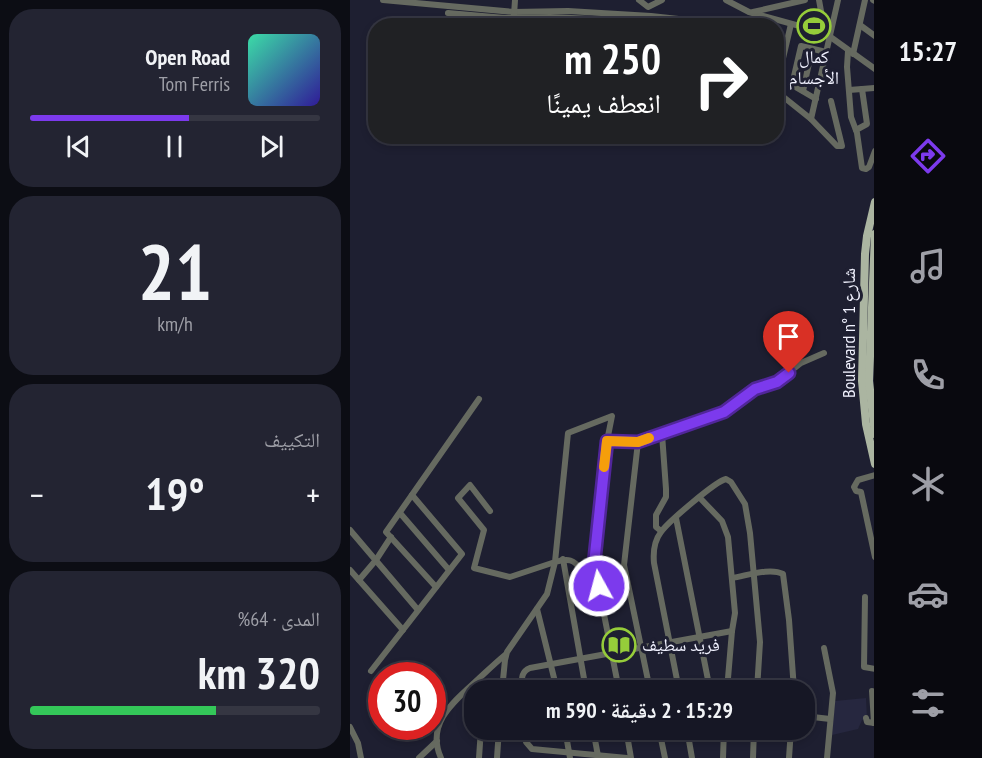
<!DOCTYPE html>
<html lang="ar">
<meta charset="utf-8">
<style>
:root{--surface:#161725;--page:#232432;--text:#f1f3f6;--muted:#9e9fa7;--line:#353642;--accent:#7c3aed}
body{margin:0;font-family:"PT Sans Narrow","Noto Naskh Arabic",sans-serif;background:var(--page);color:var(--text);direction:rtl;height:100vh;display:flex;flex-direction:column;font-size:22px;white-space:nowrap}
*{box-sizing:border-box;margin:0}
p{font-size:20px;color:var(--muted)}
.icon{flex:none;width:33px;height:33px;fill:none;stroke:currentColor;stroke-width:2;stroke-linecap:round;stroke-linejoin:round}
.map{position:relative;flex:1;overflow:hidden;direction:ltr}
.panel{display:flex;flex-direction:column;gap:9px;padding:9px;background:#0c0d14;width:350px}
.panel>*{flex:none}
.guide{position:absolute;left:18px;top:18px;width:416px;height:126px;border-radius:24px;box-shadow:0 3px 9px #0003,0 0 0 2px var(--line);direction:rtl;background:#202124;color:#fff;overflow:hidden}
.speed{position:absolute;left:18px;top:662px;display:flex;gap:12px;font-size:30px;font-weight:700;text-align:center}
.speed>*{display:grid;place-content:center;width:78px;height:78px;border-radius:50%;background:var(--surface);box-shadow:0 3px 9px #0003,0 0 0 2px var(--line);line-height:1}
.speed .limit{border:9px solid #d22;background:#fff;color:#111}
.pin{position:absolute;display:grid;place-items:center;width:51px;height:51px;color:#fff;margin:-62px -26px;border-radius:50% 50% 50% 0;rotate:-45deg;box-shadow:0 0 6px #0007}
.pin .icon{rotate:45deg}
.me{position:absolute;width:66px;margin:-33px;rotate:353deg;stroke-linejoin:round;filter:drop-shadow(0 0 4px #0008)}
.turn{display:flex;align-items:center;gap:21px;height:126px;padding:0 24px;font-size:27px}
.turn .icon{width:78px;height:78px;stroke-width:2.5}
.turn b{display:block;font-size:42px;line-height:51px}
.big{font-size:45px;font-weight:800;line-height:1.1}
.panel .card{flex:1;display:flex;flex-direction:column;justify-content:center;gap:9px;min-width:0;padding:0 21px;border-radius:24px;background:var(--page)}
.panel .dial{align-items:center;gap:0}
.dial b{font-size:78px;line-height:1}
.song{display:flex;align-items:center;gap:18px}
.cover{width:72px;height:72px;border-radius:9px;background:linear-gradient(135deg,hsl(160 70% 55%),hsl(250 70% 35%))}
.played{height:6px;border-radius:3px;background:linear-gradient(90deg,var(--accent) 55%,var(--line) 55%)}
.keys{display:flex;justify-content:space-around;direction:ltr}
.heat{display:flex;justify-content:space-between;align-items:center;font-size:33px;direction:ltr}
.charge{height:9px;border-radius:4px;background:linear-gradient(90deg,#34c759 64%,var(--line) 0)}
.trip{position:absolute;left:114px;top:680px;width:351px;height:60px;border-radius:24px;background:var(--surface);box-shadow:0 3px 9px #0003,0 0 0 2px var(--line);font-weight:800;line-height:60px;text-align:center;direction:rtl}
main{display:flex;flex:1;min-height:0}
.tabs{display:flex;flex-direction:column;width:108px;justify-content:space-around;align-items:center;background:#09090f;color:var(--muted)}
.tabs .icon{width:42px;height:42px}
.tabs .current{color:var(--accent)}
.tabs b{font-size:27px;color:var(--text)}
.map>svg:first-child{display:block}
.built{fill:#26273f}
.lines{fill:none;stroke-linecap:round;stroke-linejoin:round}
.minor{stroke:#666a60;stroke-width:6}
.major{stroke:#abb5a1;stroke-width:8}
.route-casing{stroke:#51269a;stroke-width:15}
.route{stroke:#7c3aed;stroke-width:10}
.slow{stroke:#f59e0b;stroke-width:10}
.labels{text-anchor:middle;stroke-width:6;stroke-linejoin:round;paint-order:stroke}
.poi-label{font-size:18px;fill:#f1f2ff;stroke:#1e1f31}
.street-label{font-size:18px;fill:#f1f2ff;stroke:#1e1f31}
</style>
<main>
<nav class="tabs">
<b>15:27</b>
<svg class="icon current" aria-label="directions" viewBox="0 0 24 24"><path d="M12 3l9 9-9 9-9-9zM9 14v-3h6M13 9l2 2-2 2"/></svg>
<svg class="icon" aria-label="music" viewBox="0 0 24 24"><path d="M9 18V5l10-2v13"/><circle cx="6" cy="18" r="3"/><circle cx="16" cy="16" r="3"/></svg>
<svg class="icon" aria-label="phone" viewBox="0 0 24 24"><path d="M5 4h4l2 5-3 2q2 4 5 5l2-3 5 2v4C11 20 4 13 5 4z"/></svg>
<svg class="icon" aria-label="climate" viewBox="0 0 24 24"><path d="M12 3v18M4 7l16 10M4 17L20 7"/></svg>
<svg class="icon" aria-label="car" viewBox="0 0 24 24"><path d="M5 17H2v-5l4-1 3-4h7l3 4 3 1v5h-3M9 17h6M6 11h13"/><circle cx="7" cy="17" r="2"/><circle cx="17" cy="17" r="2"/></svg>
<svg class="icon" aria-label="filters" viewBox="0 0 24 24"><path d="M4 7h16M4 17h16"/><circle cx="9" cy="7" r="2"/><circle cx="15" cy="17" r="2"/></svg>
</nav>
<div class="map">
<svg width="525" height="758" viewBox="0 0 525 758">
<rect width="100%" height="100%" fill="#1e1f31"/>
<polygon class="built" points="516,698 517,719 512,720 508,729 482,735 485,701"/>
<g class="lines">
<g class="minor">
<polyline points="33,0 164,12 218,11 301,16 347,21 374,26"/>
<polyline points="289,0 298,7 312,0"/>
<polyline points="376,0 399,12 475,33 525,69"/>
<polyline points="469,0 475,33"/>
<polyline points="523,0 525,1"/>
<polyline points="403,12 455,0"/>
<polyline points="98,13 155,18 200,17 348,24"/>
<polyline points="164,15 165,0"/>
<polyline points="510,25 525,36"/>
<polyline points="398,26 413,17"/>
<polyline points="498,51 497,67 501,117 507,133 512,168 516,169 519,167 525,151"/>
<polyline points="503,54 515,0"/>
<polyline points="426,88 441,24"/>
<polyline points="512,89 525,88"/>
<polyline points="499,90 512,89 517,124 506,130"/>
<polyline points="426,91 461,119 488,0"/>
<polyline points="453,91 462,49"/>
<polyline points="466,99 442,85 451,46 476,52"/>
<polyline points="461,119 487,146 492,146 481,101"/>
<polyline points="257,441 244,564 269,690"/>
<polyline points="288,442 274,565 300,690"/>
<polyline points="525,475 508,480 504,487 506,491 511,492 525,557"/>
<polyline points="350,498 372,521 378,537 385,613 382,631 377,690"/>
<polyline points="140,511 120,485 108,498 134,530 124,568 160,577 205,562 218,433 262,416 257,441 288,442 374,412 405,389 427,382 451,363 474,353"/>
<polyline points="50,513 99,570"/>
<polyline points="326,518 360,690"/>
<polyline points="0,530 68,610"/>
<polyline points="311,531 306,527 306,515 316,497 316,489 312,434"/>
<polyline points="213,559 236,690"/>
<polyline points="0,570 53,630"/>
<path d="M 382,578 C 396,576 420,567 433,574 L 439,620 L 444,690"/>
<polyline points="9,580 26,560 41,537"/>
<polyline points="86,587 36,532 129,399"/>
<polyline points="515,597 514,667 525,669"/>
<polyline points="187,609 207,690"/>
<polyline points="474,648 483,693 477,758"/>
<polyline points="21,671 112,554 62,495"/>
<polyline points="378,684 407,686"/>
<path d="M 152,690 L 155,660 L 157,652 L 197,594 L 205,562 C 218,558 224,559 232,571"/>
<path d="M 172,690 C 172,680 170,672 180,668 L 382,631"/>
<path d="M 329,690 L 304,563 C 303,552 304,541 311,532 C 318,522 366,481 376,479 L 381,482 L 395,504 L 400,533 L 410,642 L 407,690"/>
<polyline points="522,691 524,723"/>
<polyline points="454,716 480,719"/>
<polyline points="516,718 517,722 525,723"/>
<polyline points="0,727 8,743 11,758"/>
<polyline points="176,729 176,742 182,749 277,758"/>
<polyline points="215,729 220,758"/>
<polyline points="243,729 248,756"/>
<polyline points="276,729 281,758"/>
<polyline points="309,729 315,758"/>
<polyline points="337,729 342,758"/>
<polyline points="69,758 87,741"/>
<path d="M 91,758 C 76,725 102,703 124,683 C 134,674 144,664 155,655"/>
<polyline points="129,758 131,729"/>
<polyline points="147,758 149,729"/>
<polyline points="373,758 374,729"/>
<polyline points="403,758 404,729"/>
<polyline points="439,758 441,729"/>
</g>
<g class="major">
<polyline points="525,202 517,236 515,254 512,381 516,424 525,464"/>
<polyline points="525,234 519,381 525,434"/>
</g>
</g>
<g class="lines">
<defs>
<polyline id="route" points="249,586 244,564 257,441 288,442 374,412 405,389 427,382 439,373"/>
</defs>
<use href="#route" class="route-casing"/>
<use href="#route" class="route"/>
<polyline class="slow" points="254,467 257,441 288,442 299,438"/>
</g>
<defs>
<symbol id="stadium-ring" viewBox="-11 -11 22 22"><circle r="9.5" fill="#1e1f31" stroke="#96cc3a" stroke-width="1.5"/><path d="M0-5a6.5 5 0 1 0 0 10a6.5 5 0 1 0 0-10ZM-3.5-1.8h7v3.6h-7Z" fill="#96cc3a"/></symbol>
<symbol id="library-ring" viewBox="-11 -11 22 22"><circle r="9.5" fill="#1e1f31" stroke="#96cc3a" stroke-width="1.5"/><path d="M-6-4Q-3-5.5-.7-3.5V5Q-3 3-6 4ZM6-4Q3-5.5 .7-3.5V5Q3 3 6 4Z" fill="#96cc3a"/></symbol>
</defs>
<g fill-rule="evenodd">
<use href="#stadium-ring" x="445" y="7" width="38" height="38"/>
<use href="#library-ring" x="250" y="626" width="38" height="38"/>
</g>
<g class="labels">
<g class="poi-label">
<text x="464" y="63">كمال<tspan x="464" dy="21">الأجسام</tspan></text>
<text x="292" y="651" text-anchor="start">فريد سطيف</text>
</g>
<g class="street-label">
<text transform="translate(499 333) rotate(-90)" y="6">Boulevard n° شارع 1</text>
</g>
</g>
</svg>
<div class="speed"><div class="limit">30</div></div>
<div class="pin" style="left:439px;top:373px;background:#d93025"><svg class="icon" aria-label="arrive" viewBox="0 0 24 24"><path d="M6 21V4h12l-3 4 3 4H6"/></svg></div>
<svg class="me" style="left:249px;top:586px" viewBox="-20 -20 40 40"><circle r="17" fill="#7c3aed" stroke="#fff" stroke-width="3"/><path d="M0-11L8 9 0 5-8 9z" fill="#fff"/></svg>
<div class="trip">15:29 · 2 دقيقة · 590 m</div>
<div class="guide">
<div class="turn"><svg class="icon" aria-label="right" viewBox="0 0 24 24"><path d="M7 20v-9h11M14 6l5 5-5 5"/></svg><div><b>250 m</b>انعطف يمينًا</div></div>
</div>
</div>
<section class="panel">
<div class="card">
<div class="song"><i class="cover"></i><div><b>Open Road</b><p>Tom Ferris</p></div></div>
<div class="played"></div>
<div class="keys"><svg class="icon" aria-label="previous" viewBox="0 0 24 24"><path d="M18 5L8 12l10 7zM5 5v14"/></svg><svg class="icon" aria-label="pause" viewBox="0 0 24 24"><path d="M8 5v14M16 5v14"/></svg><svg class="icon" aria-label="next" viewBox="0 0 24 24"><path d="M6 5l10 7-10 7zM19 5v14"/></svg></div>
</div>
<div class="card dial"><b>21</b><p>km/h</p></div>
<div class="card"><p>التكييف</p>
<div class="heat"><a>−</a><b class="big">19°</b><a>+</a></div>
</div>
<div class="card"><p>المدى · 64%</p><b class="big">320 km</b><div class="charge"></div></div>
</section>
</main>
